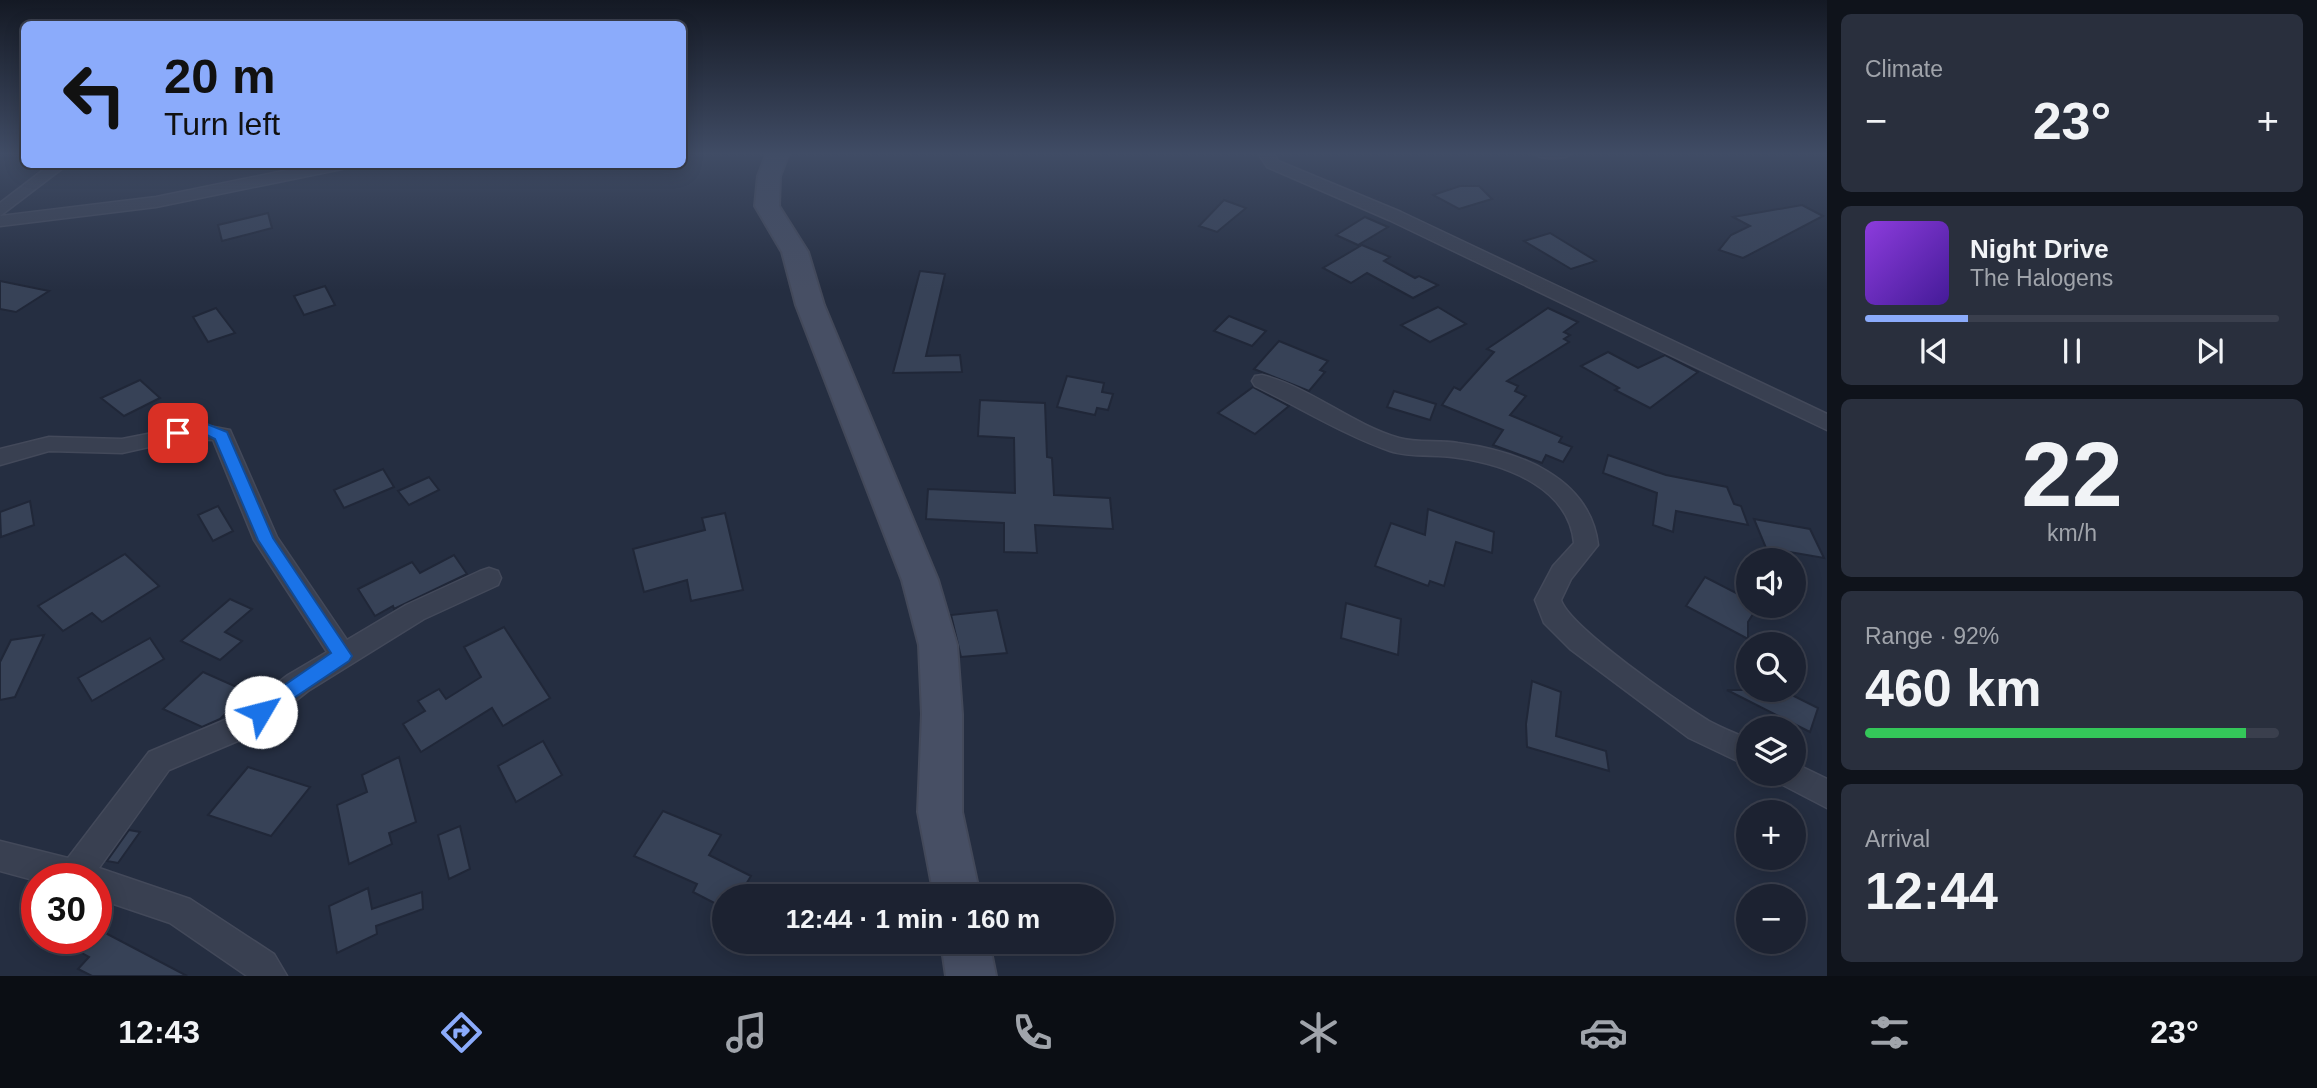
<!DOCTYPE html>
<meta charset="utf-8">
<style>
:root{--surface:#1c2231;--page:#292f3d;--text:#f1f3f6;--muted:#a0a4ab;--line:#3a3f4d;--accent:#8babfb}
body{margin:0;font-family:Arial,sans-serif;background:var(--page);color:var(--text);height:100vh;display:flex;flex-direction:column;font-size:26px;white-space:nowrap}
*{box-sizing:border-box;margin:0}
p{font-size:23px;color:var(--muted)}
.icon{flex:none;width:38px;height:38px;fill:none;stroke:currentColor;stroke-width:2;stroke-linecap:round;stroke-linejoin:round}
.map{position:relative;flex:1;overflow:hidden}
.panel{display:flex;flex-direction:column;gap:14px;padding:14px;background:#0f131b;width:490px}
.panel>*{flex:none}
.top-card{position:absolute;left:21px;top:21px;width:665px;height:147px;border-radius:10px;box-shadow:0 4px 18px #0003,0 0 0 2px var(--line);background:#8babfb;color:#111;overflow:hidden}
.controls{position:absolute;left:1736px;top:548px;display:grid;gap:14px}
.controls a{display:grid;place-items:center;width:70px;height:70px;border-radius:50%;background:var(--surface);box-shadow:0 4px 18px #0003,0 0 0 2px var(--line);font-size:35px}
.speed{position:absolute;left:21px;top:863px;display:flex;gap:14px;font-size:35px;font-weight:700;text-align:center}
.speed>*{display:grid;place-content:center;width:91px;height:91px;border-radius:50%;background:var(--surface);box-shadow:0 4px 18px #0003,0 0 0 2px var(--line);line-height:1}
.speed .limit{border:10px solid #d22;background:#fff;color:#111}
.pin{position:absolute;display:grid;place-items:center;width:60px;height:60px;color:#fff;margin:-30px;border-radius:14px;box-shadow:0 4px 10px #0006}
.me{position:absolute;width:77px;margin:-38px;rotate:53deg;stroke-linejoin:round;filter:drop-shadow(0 0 5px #0008)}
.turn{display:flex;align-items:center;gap:24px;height:147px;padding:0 28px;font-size:32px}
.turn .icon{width:91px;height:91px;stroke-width:2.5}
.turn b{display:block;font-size:49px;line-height:60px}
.big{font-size:52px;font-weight:600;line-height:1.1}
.panel .card{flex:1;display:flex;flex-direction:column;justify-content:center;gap:10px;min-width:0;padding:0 24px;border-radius:10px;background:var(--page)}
.panel .dial{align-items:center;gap:0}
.dial b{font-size:91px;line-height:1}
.song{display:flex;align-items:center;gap:21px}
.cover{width:84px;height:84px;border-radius:10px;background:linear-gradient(135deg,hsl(270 70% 55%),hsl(260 70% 35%))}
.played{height:7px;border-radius:4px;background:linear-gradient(90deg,var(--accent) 25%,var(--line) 25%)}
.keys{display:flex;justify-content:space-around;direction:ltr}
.heat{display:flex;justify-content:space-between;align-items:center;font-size:38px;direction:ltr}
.charge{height:10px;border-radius:5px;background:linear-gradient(90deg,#34c759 92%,var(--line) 0)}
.trip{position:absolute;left:712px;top:884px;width:402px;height:70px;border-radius:35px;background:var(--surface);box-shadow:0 4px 18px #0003,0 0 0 2px var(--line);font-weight:600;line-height:70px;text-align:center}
.dock{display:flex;height:112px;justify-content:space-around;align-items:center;background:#0b0e14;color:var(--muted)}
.dock .icon{width:49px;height:49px}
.dock .current{color:var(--accent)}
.dock b{font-size:32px;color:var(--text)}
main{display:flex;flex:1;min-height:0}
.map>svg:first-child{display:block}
.building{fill:#374257;stroke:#202738;stroke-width:2}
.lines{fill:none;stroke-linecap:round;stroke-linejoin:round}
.street-casing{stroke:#43495a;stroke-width:3}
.secondary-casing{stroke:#43495a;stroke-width:4}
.street{fill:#394051;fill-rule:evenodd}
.secondary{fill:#474f64;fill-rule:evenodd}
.route{fill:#1a73e8;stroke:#114b97;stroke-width:2}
</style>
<main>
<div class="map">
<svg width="1827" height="976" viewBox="0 0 1827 976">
<rect width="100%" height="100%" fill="#252e41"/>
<g class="building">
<polygon points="1460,186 1479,186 1492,199 1459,209 1433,195"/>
<polygon points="1224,200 1246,208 1217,232 1199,226"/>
<polygon points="1802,205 1823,216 1743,258 1719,250 1731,235 1750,226 1733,217"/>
<polygon points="268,213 272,228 222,241 218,225"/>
<polygon points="1365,217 1388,227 1358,245 1336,235"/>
<polygon points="1550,233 1596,261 1571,269 1524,241"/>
<polygon points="1362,245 1390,257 1384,261 1415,278 1419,276 1438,285 1413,298 1367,273 1351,283 1323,268"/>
<polygon points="920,271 945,274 926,356 960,355 962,372 893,373"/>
<polygon points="0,281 49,291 16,312 0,309"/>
<polygon points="325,286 335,305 304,315 294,296"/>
<polygon points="1438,307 1466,324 1430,342 1401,325"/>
<polygon points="216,308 235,333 208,342 193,317"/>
<polygon points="1548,308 1578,322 1564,332 1570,335 1564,339 1569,342 1507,381 1518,386 1515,391 1526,396 1510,415 1562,437 1559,442 1572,447 1563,462 1546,455 1542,463 1493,445 1503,430 1442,405 1454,387 1460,390 1494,352 1487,349"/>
<polygon points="1229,316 1266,331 1252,346 1214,331"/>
<polygon points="1279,341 1328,361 1320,370 1325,372 1309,391 1254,369"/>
<polygon points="1608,352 1638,368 1665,355 1698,372 1650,408 1615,390 1619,388 1581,366"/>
<polygon points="1067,376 1104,383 1102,392 1113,394 1108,410 1097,408 1095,415 1057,407"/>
<polygon points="140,380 160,398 124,416 101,398"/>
<polygon points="1253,387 1289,406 1255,434 1218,413"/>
<polygon points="1394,391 1436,404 1430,420 1387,407"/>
<polygon points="980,400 1045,403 1047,457 1052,458 1054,495 1110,498 1113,529 1035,525 1037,553 1004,552 1004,523 926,519 928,489 1015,493 1014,438 978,436"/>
<polygon points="1608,455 1666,475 1727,487 1734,504 1741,506 1748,525 1676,511 1673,532 1653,525 1657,493 1603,473"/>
<polygon points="383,469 394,487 344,508 334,490"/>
<polygon points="429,477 439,490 409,505 398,491"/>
<polygon points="30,501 34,525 1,537 0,512"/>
<polygon points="218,506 233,531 213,541 198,515"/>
<polygon points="1428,509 1494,532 1492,553 1456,542 1444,586 1430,581 1428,586 1375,566 1391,523 1425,535"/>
<polygon points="725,513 743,590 691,601 687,580 644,592 633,549 705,530 702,518"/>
<polygon points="1754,519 1810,529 1824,558 1766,548"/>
<polygon points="125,554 159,586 102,622 92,613 63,631 38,606"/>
<polygon points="454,555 467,574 394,609 393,606 375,616 358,589 412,562 420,573"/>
<polygon points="1705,577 1748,599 1748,606 1758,606 1748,622 1748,639 1686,606"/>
<polygon points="230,599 252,609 225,632 242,641 220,660 181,641"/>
<polygon points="1346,603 1401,619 1398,655 1341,638"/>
<polygon points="997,610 1007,653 961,657 951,615"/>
<polygon points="504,627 550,698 503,726 492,708 421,752 403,724 425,711 418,701 439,689 446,699 481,677 464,647"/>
<polygon points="44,635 15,697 0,700 0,662 11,640"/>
<polygon points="150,638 164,659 92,701 78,678"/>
<polygon points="203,672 248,692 220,719 202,727 163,709"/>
<polygon points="1532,681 1561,692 1556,736 1606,751 1609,771 1527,747 1526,724"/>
<polygon points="1727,690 1782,690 1818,708 1810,732"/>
<polygon points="543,741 562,775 516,802 498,766"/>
<polygon points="399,757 416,822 389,833 392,844 349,864 337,805 367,792 362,775"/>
<polygon points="248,767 310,787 271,836 208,815"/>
<polygon points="663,811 721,835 709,855 751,876 739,896 724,896 724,908 693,892 697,884 634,856"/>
<polygon points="460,826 470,869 449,879 438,835"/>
<polygon points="129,830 140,832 118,863 107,861"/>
<polygon points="368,888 372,909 422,892 423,909 376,926 377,934 337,953 329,906"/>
<polygon points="96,928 187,976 92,976 78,969 89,957 55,938 96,938"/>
</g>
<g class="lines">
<defs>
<g id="street">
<polygon points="1258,153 1273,153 1278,161 1401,212 1827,414 1827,430 1389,220 1267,167"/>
<path d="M 1533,153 L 1572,153 C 1564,160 1541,160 1533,153 Z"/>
<polygon points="51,164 68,164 0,216 0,203"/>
<polygon points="317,164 349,164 342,169 156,207 0,226 0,216 156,197"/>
<path d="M 1262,375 C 1310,387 1351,424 1399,438 C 1417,443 1439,440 1458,443 C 1518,451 1590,477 1598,545 L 1571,579 L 1561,600 C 1569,627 1680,703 1709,721 C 1722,728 1735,733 1748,739 L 1748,766 L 1689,738 L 1570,649 L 1544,623 L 1535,600 L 1553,566 L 1574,543 C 1569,488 1507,465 1459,458 C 1437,454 1411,458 1390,451 C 1344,435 1299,407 1255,386 L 1252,381 L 1255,376 Z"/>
<polygon points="198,424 230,430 277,537 347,640 406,605 480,571 489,568 498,571 501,578 498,585 424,619 308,691 252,735 169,770 99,868 190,899 274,954 287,976 247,976 170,923 96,898 96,878 37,881 0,871 0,841 68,858 149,752 232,717 288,675 327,652 254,540 213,440 185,439 122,453 49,451 0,465 0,449 49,437 122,439"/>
<polygon points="1794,763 1827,779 1827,808 1779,783 1775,774 1794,774"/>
</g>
<g id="secondary">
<polygon points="767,153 789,153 780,176 779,206 808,252 824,305 938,580 957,645 962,714 962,812 980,896 934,896 918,812 922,714 919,645 902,580 796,305 782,252 755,206 758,176"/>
<polygon points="941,942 989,942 996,976 946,976"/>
</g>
</defs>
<use href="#street" class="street-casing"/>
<use href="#secondary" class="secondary-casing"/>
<use href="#street" class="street"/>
<use href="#secondary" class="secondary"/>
</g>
<linearGradient id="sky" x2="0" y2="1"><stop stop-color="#141924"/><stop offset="0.53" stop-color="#404c65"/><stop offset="1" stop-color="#404c65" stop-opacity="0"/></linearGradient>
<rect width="1827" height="290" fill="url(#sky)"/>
<polygon class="route" points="207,424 227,432 273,538 352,656 349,661 261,720 254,718 251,712 254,706 331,653 258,540 215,439 205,434 178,438 171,433 178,428"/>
</svg>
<div class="controls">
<a><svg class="icon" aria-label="sound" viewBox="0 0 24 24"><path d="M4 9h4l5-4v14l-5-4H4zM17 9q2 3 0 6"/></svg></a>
<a><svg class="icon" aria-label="search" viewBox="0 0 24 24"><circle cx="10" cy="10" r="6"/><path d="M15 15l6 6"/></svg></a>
<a><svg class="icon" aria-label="layers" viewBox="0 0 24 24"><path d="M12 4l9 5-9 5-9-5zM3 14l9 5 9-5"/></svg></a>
<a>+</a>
<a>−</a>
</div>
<div class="speed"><div class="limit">30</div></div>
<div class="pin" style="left:178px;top:433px;background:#d93025"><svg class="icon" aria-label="arrive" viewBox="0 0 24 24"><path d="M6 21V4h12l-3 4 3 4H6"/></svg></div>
<svg class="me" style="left:261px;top:712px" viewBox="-20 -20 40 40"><circle r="19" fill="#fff"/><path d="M0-13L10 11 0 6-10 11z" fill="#1a73e8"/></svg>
<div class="trip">12:44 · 1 min · 160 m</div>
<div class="top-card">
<div class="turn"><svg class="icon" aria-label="left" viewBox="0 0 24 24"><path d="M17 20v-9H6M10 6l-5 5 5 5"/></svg><div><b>20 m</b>Turn left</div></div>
</div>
</div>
<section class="panel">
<div class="card"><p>Climate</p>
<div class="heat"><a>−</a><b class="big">23°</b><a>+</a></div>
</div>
<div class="card">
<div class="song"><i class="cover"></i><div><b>Night Drive</b><p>The Halogens</p></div></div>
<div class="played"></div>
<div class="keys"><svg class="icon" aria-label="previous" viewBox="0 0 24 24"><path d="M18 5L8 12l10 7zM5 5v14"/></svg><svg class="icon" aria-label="pause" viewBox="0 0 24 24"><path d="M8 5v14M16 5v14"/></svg><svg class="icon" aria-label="next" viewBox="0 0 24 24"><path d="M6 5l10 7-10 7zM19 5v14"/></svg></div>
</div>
<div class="card dial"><b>22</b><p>km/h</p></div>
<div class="card"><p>Range · 92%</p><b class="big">460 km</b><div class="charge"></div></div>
<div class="card"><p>Arrival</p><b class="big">12:44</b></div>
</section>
</main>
<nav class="dock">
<b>12:43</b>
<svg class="icon current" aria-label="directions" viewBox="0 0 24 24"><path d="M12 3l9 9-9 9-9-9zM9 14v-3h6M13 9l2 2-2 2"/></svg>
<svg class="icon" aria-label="music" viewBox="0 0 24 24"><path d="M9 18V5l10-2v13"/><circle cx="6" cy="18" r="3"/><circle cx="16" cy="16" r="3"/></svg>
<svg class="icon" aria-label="phone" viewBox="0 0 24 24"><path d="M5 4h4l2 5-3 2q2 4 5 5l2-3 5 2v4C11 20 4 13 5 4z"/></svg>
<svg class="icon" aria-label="climate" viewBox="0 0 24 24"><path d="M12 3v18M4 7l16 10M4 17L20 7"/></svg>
<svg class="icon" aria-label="car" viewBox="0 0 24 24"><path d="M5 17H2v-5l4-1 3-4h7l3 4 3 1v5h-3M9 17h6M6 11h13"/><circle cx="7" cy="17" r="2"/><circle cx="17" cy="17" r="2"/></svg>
<svg class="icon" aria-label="filters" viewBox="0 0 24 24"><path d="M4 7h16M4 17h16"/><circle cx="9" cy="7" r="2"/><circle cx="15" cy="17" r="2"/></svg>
<b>23°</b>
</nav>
